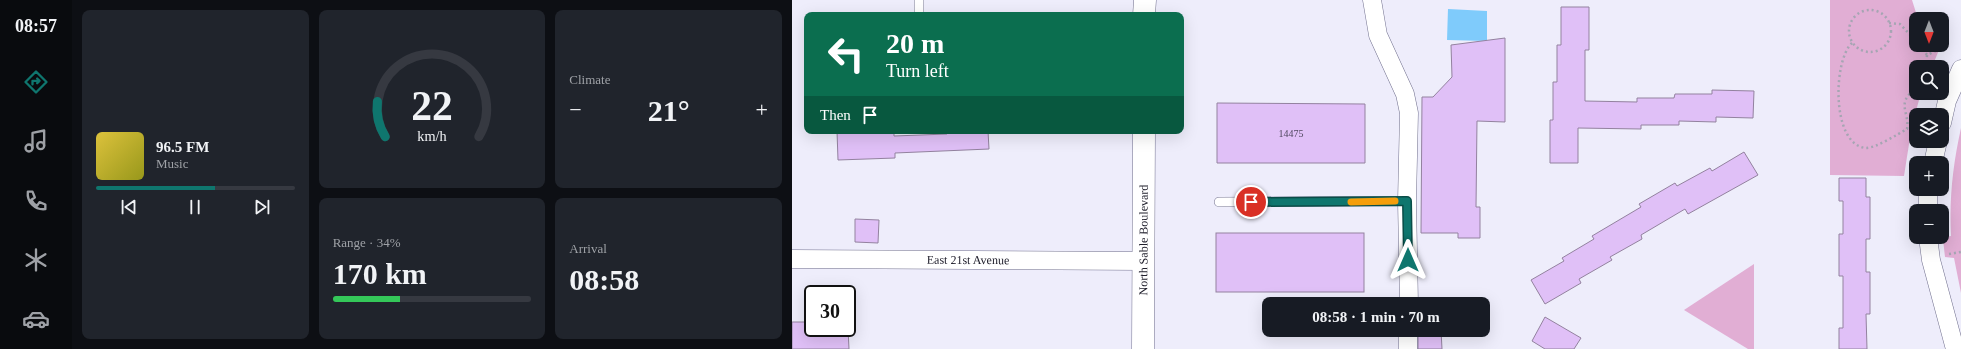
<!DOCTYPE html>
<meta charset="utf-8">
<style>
:root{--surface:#171b24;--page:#20242c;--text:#f1f3f6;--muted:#9ea1a6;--line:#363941;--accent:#0f766e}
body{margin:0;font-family:"Times New Roman",serif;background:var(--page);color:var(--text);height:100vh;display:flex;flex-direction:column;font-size:15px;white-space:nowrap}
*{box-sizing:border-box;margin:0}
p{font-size:13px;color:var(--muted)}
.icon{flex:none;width:22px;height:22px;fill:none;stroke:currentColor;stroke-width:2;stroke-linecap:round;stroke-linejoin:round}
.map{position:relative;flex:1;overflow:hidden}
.drawer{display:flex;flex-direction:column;gap:10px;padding:10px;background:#0d0f14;width:720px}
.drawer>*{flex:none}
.banner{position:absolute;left:12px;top:12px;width:380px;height:122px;border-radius:8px;box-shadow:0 4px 16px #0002;background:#0b6e4f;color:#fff;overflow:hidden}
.needle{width:26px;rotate:180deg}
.fabs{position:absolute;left:1117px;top:12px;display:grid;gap:8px}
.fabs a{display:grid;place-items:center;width:40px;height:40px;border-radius:8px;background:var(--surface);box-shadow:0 4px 16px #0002;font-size:20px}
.speed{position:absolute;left:12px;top:285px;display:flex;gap:8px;font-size:20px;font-weight:700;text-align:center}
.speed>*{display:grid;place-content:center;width:52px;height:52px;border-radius:50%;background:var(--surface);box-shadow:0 4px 16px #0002;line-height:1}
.speed .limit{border:2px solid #111;border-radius:6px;background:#fff;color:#111}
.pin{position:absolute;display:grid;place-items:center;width:34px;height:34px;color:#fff;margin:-17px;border:2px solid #fff;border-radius:50%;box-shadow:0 1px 4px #0007}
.me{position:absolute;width:44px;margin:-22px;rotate:0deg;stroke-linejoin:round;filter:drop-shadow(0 0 3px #0008)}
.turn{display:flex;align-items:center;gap:14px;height:84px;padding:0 16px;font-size:18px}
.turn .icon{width:52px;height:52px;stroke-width:2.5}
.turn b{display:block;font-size:28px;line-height:34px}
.then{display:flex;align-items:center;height:38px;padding:0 16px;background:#0003;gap:8px;font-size:15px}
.big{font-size:30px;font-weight:700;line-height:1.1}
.drawer .widget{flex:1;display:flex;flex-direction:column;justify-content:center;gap:6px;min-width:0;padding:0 14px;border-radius:8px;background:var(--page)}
.drawer .dial{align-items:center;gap:0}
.dial svg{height:104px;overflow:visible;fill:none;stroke:var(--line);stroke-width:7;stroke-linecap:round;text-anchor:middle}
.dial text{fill:var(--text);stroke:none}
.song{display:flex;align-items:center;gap:12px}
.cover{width:48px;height:48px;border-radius:6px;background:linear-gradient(135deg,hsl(50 70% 55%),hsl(60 70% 35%))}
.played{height:4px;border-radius:2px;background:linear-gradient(90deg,var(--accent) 60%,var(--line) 60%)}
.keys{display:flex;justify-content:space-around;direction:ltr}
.heat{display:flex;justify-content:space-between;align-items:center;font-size:22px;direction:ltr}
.charge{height:6px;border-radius:3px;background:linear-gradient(90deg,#34c759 34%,var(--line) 0)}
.drawer .tiles{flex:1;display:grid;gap:10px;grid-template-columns:repeat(3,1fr)}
.widget:first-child{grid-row:span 2}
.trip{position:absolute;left:470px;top:297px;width:228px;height:40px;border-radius:8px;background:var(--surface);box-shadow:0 4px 16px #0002;font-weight:700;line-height:40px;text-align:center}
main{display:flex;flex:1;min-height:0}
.tab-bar{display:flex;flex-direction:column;width:72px;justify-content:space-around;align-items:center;background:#090b0e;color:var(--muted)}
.tab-bar .icon{width:28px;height:28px}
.tab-bar .active{color:var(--accent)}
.tab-bar b{font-size:18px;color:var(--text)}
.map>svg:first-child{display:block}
.green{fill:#e1aed4}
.water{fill:#7fcbfb}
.building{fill:#e0c0f7;stroke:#93829f}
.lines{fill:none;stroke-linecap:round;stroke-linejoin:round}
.service-casing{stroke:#71708e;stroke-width:10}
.minor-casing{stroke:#71708e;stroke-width:19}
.tertiary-casing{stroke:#71708e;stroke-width:23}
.path{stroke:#a6a5b3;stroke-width:2.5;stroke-dasharray:2 3;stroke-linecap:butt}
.service{stroke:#fff;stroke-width:9}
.minor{stroke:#fff;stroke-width:18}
.tertiary{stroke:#fff;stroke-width:22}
.route-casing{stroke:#0a4d48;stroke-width:10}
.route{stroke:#0f766e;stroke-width:7}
.slow{stroke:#f59e0b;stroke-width:7}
.labels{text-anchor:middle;stroke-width:4;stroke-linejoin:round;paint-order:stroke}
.number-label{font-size:10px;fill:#514860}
.street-label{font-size:12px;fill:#21202d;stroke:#eeedfb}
</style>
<main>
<nav class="tab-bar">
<b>08:57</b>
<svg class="icon active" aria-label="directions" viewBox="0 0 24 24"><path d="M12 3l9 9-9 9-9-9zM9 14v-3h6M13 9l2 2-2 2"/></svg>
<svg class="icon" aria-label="music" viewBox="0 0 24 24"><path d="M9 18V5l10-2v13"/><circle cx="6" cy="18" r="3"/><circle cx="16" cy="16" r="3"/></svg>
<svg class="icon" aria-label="phone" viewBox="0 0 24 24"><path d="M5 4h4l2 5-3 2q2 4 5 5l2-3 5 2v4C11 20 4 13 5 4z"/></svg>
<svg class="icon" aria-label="climate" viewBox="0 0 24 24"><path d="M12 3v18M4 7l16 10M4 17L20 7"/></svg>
<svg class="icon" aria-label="car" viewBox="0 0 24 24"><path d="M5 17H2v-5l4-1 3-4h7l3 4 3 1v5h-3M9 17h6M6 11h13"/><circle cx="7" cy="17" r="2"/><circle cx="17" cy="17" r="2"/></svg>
</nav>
<section class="drawer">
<div class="tiles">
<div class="widget">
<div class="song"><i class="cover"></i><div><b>96.5 FM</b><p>Music</p></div></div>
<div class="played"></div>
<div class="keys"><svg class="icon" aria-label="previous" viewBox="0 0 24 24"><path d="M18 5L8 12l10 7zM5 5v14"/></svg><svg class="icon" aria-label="pause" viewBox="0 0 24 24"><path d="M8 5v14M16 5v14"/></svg><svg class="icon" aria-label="next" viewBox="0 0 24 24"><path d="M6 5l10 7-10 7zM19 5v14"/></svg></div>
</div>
<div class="widget dial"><svg viewBox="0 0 100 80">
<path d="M14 69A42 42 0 1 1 86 69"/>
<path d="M14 69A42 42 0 0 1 8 42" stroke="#0f766e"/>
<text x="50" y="56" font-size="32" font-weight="700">22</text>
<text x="50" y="72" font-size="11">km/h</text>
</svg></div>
<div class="widget"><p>Climate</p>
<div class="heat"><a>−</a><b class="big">21°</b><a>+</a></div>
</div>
<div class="widget"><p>Range · 34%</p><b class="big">170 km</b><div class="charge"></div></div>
<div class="widget"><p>Arrival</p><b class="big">08:58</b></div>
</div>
</section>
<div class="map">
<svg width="1169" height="349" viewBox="0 0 1169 349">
<rect width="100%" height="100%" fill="#eeedfb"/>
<g class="green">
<polygon points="1038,0 1120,0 1126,19 1124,19 1124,45 1149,45 1140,67 1124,67 1124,93 1129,93 1120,125 1112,176 1038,175"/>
<path d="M 1169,128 L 1169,293 L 1162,258 L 1153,257 L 1151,239 L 1152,237 L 1159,236 C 1157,199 1161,164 1169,128 Z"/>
<polygon points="962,264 962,349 956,349 892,310"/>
</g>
<polygon class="water" points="656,9 695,11 695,41 655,40"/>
<g class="building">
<polygon points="769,7 797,7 797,50 793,50 793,101 845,102 845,98 882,98 883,94 920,94 920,90 962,91 961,118 924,117 924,122 887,121 887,125 849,125 849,129 786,128 786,163 758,163 758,120 761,120 761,82 765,82 765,45 769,45"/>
<polygon points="713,38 713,122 685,121 684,207 688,207 688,238 666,238 666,233 629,233 630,97 641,97 660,77 659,45"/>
<polygon points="425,103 573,104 573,163 425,163"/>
<polygon points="45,131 102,131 102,136 155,134 155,131 196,131 197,149 103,153 103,158 46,160"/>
<polygon points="952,152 966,175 896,214 893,209 849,235 850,239 818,257 820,260 787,279 789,283 753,304 739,280 772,261 770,258 802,239 800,236 849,207 847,204 883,183 885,186 918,168 920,171"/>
<polygon points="1047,178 1074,178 1074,197 1078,197 1078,239 1074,239 1074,272 1078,272 1078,314 1074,314 1075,349 1047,349 1047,328 1051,328 1051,276 1047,276 1047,234 1051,234 1051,201 1047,201"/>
<polygon points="63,219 87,220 86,243 63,242"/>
<rect x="424" y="233" width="148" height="59"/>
<polygon points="753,317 789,338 782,349 753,349 740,341"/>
<polygon points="0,322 21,322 21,328 56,328 57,349 0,349"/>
<polygon points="626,330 649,330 650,349 626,349"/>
</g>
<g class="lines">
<defs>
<g id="service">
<polyline points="127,0 127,15"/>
<polyline points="427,202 615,201"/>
</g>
<g id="minor">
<polyline points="580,0 586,35 613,94 617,113 615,201 617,304"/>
<polyline points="1150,123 1155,101 1169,69"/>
<polyline points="1141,163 1146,141"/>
<polyline points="1136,189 1136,211"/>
<polyline points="1136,237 1139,260 1163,349"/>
<path id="s1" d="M 0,259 L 351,261"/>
<polyline points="616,349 616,330"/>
</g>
<g id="tertiary">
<polyline points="352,15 353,0"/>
<path id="s2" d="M 351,349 L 352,131"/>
</g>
</defs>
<use href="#service" class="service-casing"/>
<use href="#minor" class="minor-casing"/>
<use href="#tertiary" class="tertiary-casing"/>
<g class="path">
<circle cx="1078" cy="31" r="21"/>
<polyline points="1097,23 1108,24 1124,41"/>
<path d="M 1060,43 C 1041,60 1039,145 1074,148 C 1084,148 1106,134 1115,129 C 1118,112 1103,103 1124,89"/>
<polyline points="1128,45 1135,55"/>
<polyline points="1134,67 1135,55 1150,48"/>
<polyline points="1157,254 1169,252"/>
</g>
<use href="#service" class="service"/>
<use href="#minor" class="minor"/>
<use href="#tertiary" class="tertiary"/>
</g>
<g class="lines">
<defs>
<polyline id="route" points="459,202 615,201 616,260"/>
</defs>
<use href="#route" class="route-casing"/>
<use href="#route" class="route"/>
<polyline class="slow" points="559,202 603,201"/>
</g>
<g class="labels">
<g class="number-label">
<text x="499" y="137">14475</text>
</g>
<g class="street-label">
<text dy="4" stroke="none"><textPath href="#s2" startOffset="109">North Sable Boulevard</textPath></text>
<text dy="4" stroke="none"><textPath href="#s1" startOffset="176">East 21st Avenue</textPath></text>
</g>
</g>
</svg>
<div class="fabs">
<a><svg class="needle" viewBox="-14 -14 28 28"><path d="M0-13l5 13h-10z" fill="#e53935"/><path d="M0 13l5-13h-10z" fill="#9ea1a6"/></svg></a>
<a><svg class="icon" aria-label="search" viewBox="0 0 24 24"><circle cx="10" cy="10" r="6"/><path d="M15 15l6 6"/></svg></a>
<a><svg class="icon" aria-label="layers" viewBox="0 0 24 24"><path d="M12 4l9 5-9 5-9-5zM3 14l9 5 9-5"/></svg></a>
<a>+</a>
<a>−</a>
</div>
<div class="speed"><div class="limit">30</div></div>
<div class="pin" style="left:459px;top:202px;background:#d93025"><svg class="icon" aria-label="arrive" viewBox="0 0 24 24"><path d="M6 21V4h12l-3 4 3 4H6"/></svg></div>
<svg class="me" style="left:616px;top:260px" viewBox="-20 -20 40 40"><path d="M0-17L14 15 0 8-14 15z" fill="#0f766e" stroke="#fff" stroke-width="4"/></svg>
<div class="trip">08:58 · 1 min · 70 m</div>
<div class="banner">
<div class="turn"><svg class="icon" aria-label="left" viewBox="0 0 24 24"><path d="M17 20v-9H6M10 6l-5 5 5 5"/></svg><div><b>20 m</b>Turn left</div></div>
<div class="then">Then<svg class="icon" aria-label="arrive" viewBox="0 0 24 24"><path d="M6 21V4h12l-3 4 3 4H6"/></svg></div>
</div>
</div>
</main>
